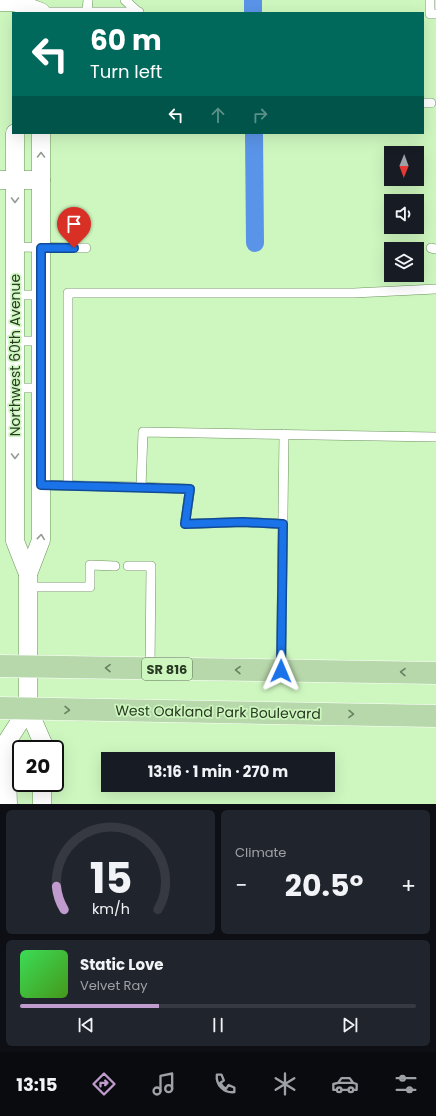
<!DOCTYPE html>
<meta charset="utf-8">
<style>
:root{--surface:#171b24;--page:#20242c;--text:#f1f3f6;--muted:#9ea1a6;--line:#363941;--accent:#c09bce}
body{margin:0;font-family:Poppins,sans-serif;background:var(--page);color:var(--text);height:100vh;display:flex;flex-direction:column;font-size:15px;white-space:nowrap}
*{box-sizing:border-box;margin:0}
p{font-size:13px;color:var(--muted)}
.icon{flex:none;width:22px;height:22px;fill:none;stroke:currentColor;stroke-width:2;stroke-linecap:round;stroke-linejoin:round}
.map{position:relative;height:804px;overflow:hidden}
.panel{display:flex;flex-direction:column;gap:6px;padding:6px;background:#0d0f14;flex:1}
.panel>*{flex:none}
.hud{position:absolute;left:12px;top:12px;width:412px;height:122px;border-radius:0px;box-shadow:0 4px 16px #0002;background:#00695c;color:#fff;overflow:hidden}
.needle{width:26px;rotate:181deg}
.tools{position:absolute;left:384px;top:146px;display:grid;gap:8px}
.tools a{display:grid;place-items:center;width:40px;height:40px;border-radius:0px;background:var(--surface);box-shadow:0 4px 16px #0002;font-size:20px}
.speed{position:absolute;left:12px;top:740px;display:flex;gap:8px;font-size:20px;font-weight:700;text-align:center}
.speed>*{display:grid;place-content:center;width:52px;height:52px;border-radius:50%;background:var(--surface);box-shadow:0 4px 16px #0002;line-height:1}
.speed .limit{border:2px solid #111;border-radius:6px;background:#fff;color:#111}
.pin{position:absolute;display:grid;place-items:center;width:34px;height:34px;color:#fff;margin:-41px -17px;border-radius:50% 50% 50% 0;rotate:-45deg;box-shadow:0 0 4px #0007}
.pin .icon{rotate:45deg}
.me{position:absolute;width:44px;margin:-22px;rotate:1deg;stroke-linejoin:round;filter:drop-shadow(0 0 3px #0008)}
.turn{display:flex;align-items:center;gap:14px;height:84px;padding:0 12px;font-size:18px}
.turn .icon{width:52px;height:52px;stroke-width:2.5}
.turn b{display:block;font-size:28px;line-height:34px}
.lanes{display:flex;align-items:center;height:38px;padding:0 12px;background:#0003;justify-content:center;gap:20px;direction:ltr}
.lanes .off{opacity:.35}
.big{font-size:30px;font-weight:700;line-height:1.1}
.panel .card{flex:1;display:flex;flex-direction:column;justify-content:center;gap:6px;min-width:0;padding:0 14px;border-radius:6px;background:var(--page)}
.panel .dial{align-items:center;gap:0}
.dial svg{height:104px;overflow:visible;fill:none;stroke:var(--line);stroke-width:7;stroke-linecap:round;text-anchor:middle}
.dial text{fill:var(--text);stroke:none}
.song{display:flex;align-items:center;gap:12px}
.cover{width:48px;height:48px;border-radius:6px;background:linear-gradient(135deg,hsl(130 70% 55%),hsl(100 70% 35%))}
.played{height:4px;border-radius:2px;background:linear-gradient(90deg,var(--accent) 35%,var(--line) 35%)}
.keys{display:flex;justify-content:space-around;direction:ltr}
.heat{display:flex;justify-content:space-between;align-items:center;font-size:22px;direction:ltr}
.panel .tiles{flex:1;display:grid;gap:6px;grid-template-columns:1fr 1fr}
.card:last-child{grid-column:span 2}
.trip{position:absolute;left:101px;top:752px;width:234px;height:40px;border-radius:0px;background:var(--surface);box-shadow:0 4px 16px #0002;font-weight:700;line-height:40px;text-align:center}
.tabs{display:flex;height:64px;justify-content:space-around;align-items:center;background:#090b0e;color:var(--muted)}
.tabs .icon{width:28px;height:28px}
.tabs .selected{color:var(--accent)}
.tabs b{font-size:18px;color:var(--text)}
.map>svg:first-child{display:block}
.lines{fill:none;stroke-linecap:round;stroke-linejoin:round}
.canal{stroke:#5a94e8;stroke-width:18}
.lane-casing{stroke:#6d9360;stroke-width:10}
.street-casing{stroke:#6d9360;stroke-width:19}
.primary-casing{stroke:#fff;stroke-width:23}
.lane{stroke:#fff;stroke-width:9}
.street{stroke:#fff;stroke-width:18}
.primary{stroke:#b7d8ab;stroke-width:22}
.oneway{stroke:#949c91}
.oneway2{stroke:#698160}
.route-casing{stroke:#114b97;stroke-width:10}
.route{stroke:#1a73e8;stroke-width:7}
.labels{text-anchor:middle;stroke-width:3.5;stroke-linejoin:round;paint-order:stroke}
.shield{fill:#cef7bf;stroke:#5a7252;stroke-width:1}
.shield-label{font-size:13px;font-weight:bold;fill:#293923}
.street-label{font-size:14px;fill:#293923;stroke:#cef7bf}
</style>
<div class="map">
<svg width="436" height="804" viewBox="0 0 436 804">
<rect width="100%" height="100%" fill="#cef7bf"/>
<g class="lines">
<g class="canal">
<polyline points="253,0 253,13"/>
<polyline points="254,133 255,243"/>
</g>
<defs>
<g id="lane">
<polyline points="125,0 139,13"/>
<polyline points="430,0 430,14 436,14"/>
<polyline points="41,12 139,12"/>
<polyline points="87,12 88,0"/>
<polyline points="423,103 431,103"/>
<polyline points="15,247 86,248"/>
<polyline points="431,248 436,249"/>
<polyline points="15,295 41,295"/>
<polyline points="15,341 41,341"/>
<polyline points="15,388 41,388"/>
<polyline points="41,485 141,487 143,432 436,437"/>
<polyline points="68,485 68,293 354,293 436,289"/>
<polyline points="141,487 190,489 185,524 243,522 283,524"/>
<polyline points="128,566 151,566 150,668"/>
<polyline points="28,587 90,587 90,565 115,566"/>
<polyline points="281,671 284,434"/>
</g>
<g id="street">
<polyline points="0,2 15,2 41,12"/>
<polyline points="15,133 15,541 28,574"/>
<polyline points="41,133 41,540 28,574 28,709 44,746 44,749"/>
<polyline points="0,180 41,180"/>
<polyline points="8,804 6,743 28,709"/>
<polyline points="42,804 42,783"/>
</g>
<g id="primary">
<polyline points="0,666 436,673"/>
<polyline points="0,708 436,716"/>
</g>
</defs>
<use href="#lane" class="lane-casing"/>
<use href="#street" class="street-casing"/>
<use href="#primary" class="primary-casing"/>
<use href="#lane" class="lane"/>
<use href="#street" class="street"/>
<use href="#primary" class="primary"/>
</g>
<defs><path id="oneway-chevron" d="M-2-3.5L2.5 0L-2 3.5" fill="none" stroke-width="1.6" stroke-linecap="round" stroke-linejoin="round"/></defs>
<g class="oneway">
<use href="#oneway-chevron" transform="translate(41 155) rotate(-90)"/>
<use href="#oneway-chevron" transform="translate(15 200) rotate(90)"/>
<use href="#oneway-chevron" transform="translate(15 456) rotate(90)"/>
<use href="#oneway-chevron" transform="translate(41 537) rotate(-84)"/>
</g>
<g class="oneway2">
<use href="#oneway-chevron" transform="translate(108 668) rotate(-179)"/>
<use href="#oneway-chevron" transform="translate(238 670) rotate(-179)"/>
<use href="#oneway-chevron" transform="translate(403 672) rotate(-179)"/>
<use href="#oneway-chevron" transform="translate(67 710) rotate(1)"/>
<use href="#oneway-chevron" transform="translate(351 714) rotate(1)"/>
</g>
<g class="lines">
<defs>
<polyline id="route" points="74,248 41,248 41,485 190,489 185,524 243,522 283,524 281,671"/>
</defs>
<use href="#route" class="route-casing"/>
<use href="#route" class="route"/>
</g>
<g class="labels">
<rect class="shield" x="142" y="658" width="50" height="22" rx="3"/>
<g class="shield-label">
<text x="167" y="674">SR 816</text>
</g>
<g class="street-label">
<text transform="translate(15 355) rotate(-90)" y="5">Northwest 60th Avenue</text>
<text transform="translate(218 712) rotate(1)" y="5">West Oakland Park Boulevard</text>
</g>
</g>
</svg>
<div class="tools">
<a><svg class="needle" viewBox="-14 -14 28 28"><path d="M0-13l5 13h-10z" fill="#e53935"/><path d="M0 13l5-13h-10z" fill="#9ea1a6"/></svg></a>
<a><svg class="icon" aria-label="sound" viewBox="0 0 24 24"><path d="M4 9h4l5-4v14l-5-4H4zM17 9q2 3 0 6"/></svg></a>
<a><svg class="icon" aria-label="layers" viewBox="0 0 24 24"><path d="M12 4l9 5-9 5-9-5zM3 14l9 5 9-5"/></svg></a>
</div>
<div class="speed"><div class="limit">20</div></div>
<div class="pin" style="left:74px;top:248px;background:#d93025"><svg class="icon" aria-label="arrive" viewBox="0 0 24 24"><path d="M6 21V4h12l-3 4 3 4H6"/></svg></div>
<svg class="me" style="left:281px;top:671px" viewBox="-20 -20 40 40"><path d="M0-17L14 15 0 8-14 15z" fill="#1a73e8" stroke="#fff" stroke-width="4"/></svg>
<div class="trip">13:16 · 1 min · 270 m</div>
<div class="hud">
<div class="turn"><svg class="icon" aria-label="left" viewBox="0 0 24 24"><path d="M17 20v-9H6M10 6l-5 5 5 5"/></svg><div><b>60 m</b>Turn left</div></div>
<div class="lanes"><svg class="icon" aria-label="left" viewBox="0 0 24 24"><path d="M17 20v-9H6M10 6l-5 5 5 5"/></svg><svg class="icon off" aria-label="ahead" viewBox="0 0 24 24"><path d="M12 20V5M6 11l6-6 6 6"/></svg><svg class="icon off" aria-label="right" viewBox="0 0 24 24"><path d="M7 20v-9h11M14 6l5 5-5 5"/></svg></div>
</div>
</div>
<section class="panel">
<div class="tiles">
<div class="card dial"><svg viewBox="0 0 100 80">
<path d="M14 69A42 42 0 1 1 86 69"/>
<path d="M14 69A42 42 0 0 1 8 51" stroke="#c09bce"/>
<text x="50" y="56" font-size="32" font-weight="700">15</text>
<text x="50" y="72" font-size="11">km/h</text>
</svg></div>
<div class="card"><p>Climate</p>
<div class="heat"><a>−</a><b class="big">20.5°</b><a>+</a></div>
</div>
<div class="card">
<div class="song"><i class="cover"></i><div><b>Static Love</b><p>Velvet Ray</p></div></div>
<div class="played"></div>
<div class="keys"><svg class="icon" aria-label="previous" viewBox="0 0 24 24"><path d="M18 5L8 12l10 7zM5 5v14"/></svg><svg class="icon" aria-label="pause" viewBox="0 0 24 24"><path d="M8 5v14M16 5v14"/></svg><svg class="icon" aria-label="next" viewBox="0 0 24 24"><path d="M6 5l10 7-10 7zM19 5v14"/></svg></div>
</div>
</div>
</section>
<nav class="tabs">
<b>13:15</b>
<svg class="icon selected" aria-label="directions" viewBox="0 0 24 24"><path d="M12 3l9 9-9 9-9-9zM9 14v-3h6M13 9l2 2-2 2"/></svg>
<svg class="icon" aria-label="music" viewBox="0 0 24 24"><path d="M9 18V5l10-2v13"/><circle cx="6" cy="18" r="3"/><circle cx="16" cy="16" r="3"/></svg>
<svg class="icon" aria-label="phone" viewBox="0 0 24 24"><path d="M5 4h4l2 5-3 2q2 4 5 5l2-3 5 2v4C11 20 4 13 5 4z"/></svg>
<svg class="icon" aria-label="climate" viewBox="0 0 24 24"><path d="M12 3v18M4 7l16 10M4 17L20 7"/></svg>
<svg class="icon" aria-label="car" viewBox="0 0 24 24"><path d="M5 17H2v-5l4-1 3-4h7l3 4 3 1v5h-3M9 17h6M6 11h13"/><circle cx="7" cy="17" r="2"/><circle cx="17" cy="17" r="2"/></svg>
<svg class="icon" aria-label="filters" viewBox="0 0 24 24"><path d="M4 7h16M4 17h16"/><circle cx="9" cy="7" r="2"/><circle cx="15" cy="17" r="2"/></svg>
</nav>
